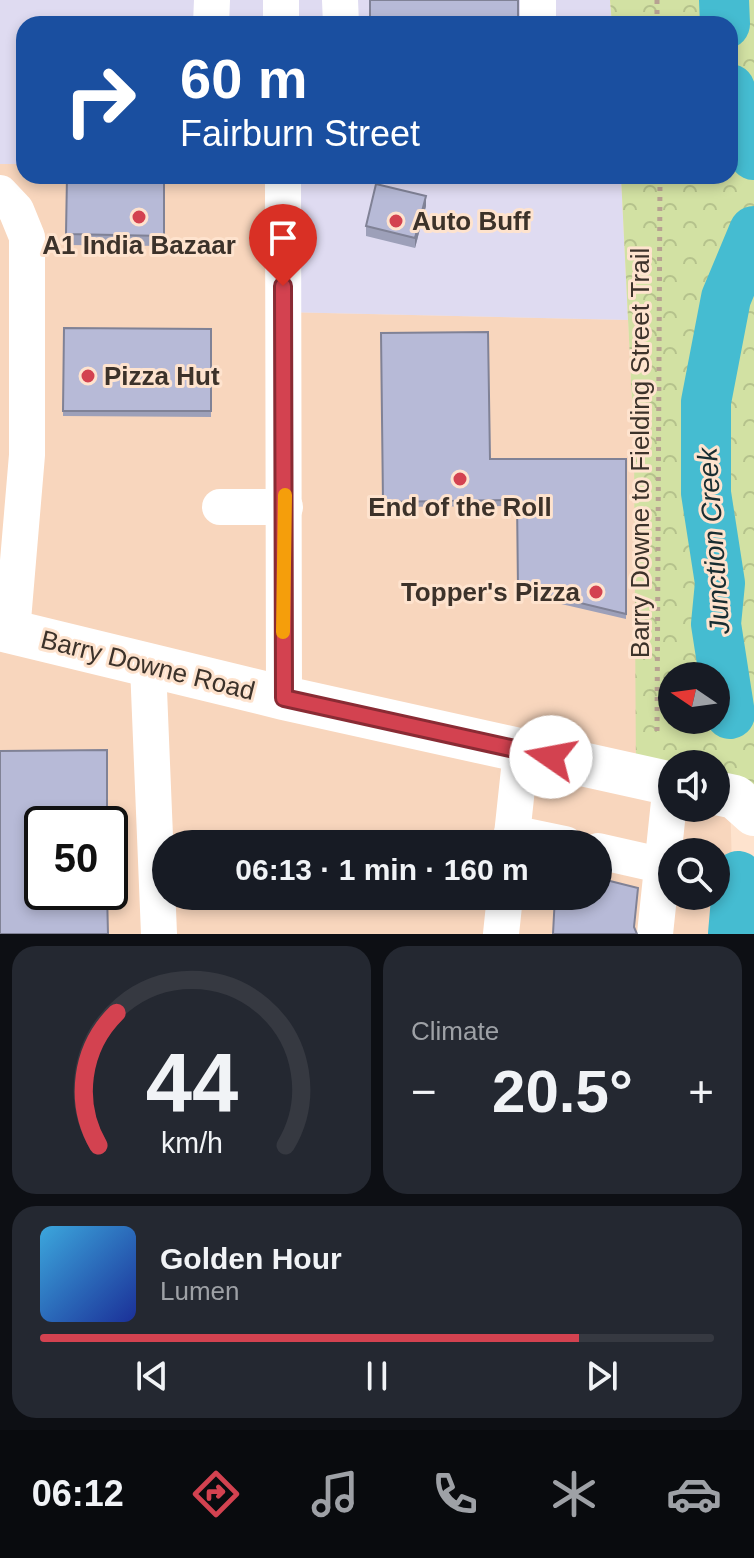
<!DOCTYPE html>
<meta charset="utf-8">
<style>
:root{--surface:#171b24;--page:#242831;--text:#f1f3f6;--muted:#9ea1a6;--line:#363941;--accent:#d34250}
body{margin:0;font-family:Arial,sans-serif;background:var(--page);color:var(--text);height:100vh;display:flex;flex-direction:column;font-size:30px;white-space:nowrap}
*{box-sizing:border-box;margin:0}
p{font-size:26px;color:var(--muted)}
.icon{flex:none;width:44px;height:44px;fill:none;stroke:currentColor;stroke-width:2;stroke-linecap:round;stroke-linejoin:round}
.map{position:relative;height:934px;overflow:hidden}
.panel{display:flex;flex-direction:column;gap:12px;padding:12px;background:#0d0f14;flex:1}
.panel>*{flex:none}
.banner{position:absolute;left:16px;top:16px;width:722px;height:168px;border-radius:24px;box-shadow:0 4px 12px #0003;background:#1a4fa0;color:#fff;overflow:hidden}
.needle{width:52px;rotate:283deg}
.controls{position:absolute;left:658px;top:662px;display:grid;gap:16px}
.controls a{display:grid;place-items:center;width:72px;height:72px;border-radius:50%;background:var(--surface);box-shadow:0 4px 12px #0003;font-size:40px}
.speed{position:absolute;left:24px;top:806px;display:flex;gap:16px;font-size:40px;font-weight:700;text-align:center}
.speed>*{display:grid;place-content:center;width:104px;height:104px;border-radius:50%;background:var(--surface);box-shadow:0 4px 12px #0003;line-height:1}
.speed .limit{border:4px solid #111;border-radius:12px;background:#fff;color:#111}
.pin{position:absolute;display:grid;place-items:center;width:68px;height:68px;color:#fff;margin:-82px -34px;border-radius:50% 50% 50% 0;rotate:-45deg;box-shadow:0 0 8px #0007}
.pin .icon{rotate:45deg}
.me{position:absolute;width:88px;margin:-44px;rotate:282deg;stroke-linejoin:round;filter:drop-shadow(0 0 6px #0008)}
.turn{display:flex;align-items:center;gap:28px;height:168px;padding:0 32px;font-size:36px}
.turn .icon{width:104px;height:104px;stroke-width:2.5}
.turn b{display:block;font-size:56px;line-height:68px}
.big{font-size:60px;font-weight:700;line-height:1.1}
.panel .tile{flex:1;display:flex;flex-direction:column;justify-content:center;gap:12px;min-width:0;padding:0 28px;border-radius:24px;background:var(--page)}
.panel .dial{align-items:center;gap:0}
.dial svg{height:208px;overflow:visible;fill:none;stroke:var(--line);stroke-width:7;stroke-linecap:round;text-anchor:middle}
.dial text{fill:var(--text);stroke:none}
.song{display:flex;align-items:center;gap:24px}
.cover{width:96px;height:96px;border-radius:12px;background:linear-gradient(135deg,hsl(200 70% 55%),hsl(230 70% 35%))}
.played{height:8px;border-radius:4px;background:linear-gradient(90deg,var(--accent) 80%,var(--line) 80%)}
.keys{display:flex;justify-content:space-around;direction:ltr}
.heat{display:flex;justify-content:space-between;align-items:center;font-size:44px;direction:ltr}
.panel .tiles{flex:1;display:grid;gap:12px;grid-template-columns:1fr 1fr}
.tile:last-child{grid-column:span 2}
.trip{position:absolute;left:152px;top:830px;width:460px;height:80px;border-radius:40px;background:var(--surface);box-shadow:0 4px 12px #0003;font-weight:700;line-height:80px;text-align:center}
.tab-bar{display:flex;height:128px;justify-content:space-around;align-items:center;background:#090b0e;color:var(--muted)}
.tab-bar .icon{width:56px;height:56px}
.tab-bar .active{color:var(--accent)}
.tab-bar b{font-size:36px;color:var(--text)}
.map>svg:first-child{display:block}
.built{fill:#f8d6bd;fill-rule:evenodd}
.industrial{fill:#dfdbf1}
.forest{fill:url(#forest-crowns);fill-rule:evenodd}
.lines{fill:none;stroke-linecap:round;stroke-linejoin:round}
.river{stroke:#45bcd1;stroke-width:50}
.path{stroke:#b7a292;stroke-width:5;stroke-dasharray:4 6;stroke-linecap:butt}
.minor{stroke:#fff;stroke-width:36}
.major{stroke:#fff;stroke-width:44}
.wall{fill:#9da0b9}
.shaded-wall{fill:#808296}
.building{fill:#b7bad7;stroke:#808296;stroke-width:2}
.route-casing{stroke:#892b34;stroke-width:20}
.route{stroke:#d34250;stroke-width:14}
.slow{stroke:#f59e0b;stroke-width:14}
.poi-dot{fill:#d34250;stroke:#fee3ce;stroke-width:3}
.labels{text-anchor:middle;stroke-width:6;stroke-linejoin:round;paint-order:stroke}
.poi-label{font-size:26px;font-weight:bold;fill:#3c322a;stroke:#fee3ce;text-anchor:start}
.street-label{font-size:26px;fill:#3c322a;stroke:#fee3ce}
.water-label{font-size:28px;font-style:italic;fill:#182d31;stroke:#fee3ce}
</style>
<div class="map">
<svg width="754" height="934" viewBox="0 0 754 934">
<defs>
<pattern id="forest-crowns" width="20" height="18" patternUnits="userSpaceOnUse" patternTransform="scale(2)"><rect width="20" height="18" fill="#d2e1a3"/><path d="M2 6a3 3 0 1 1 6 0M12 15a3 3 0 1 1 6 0" fill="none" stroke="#b5c28c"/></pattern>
</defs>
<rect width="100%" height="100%" fill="#fee3ce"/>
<path class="built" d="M 0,164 L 24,164 L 24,176 L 280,176 L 281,312 L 628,320 L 634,442 L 672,808 L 716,808 L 730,799 L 734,934 L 0,934 ZM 42,824 L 110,824 L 110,892 L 42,892 ZM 166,844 L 598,844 L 598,896 L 166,896 ZM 672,852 L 716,852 L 716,896 L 672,896 Z"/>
<g class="industrial">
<polygon points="0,0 610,0 612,24 24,24 24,164 0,164"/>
<polygon points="280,176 621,176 628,320 281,312"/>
</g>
<path class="forest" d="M 610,0 L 754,0 L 754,791 L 716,796 L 716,764 L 672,764 L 636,778 L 634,442 L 621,176 L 730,176 L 730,24 L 612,24 ZM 672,676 L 716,676 L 716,720 L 672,720 Z"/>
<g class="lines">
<g class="river">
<polyline points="724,0 725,24"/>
<polyline points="730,89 754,155"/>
<polyline points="730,714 716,624 720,583 706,493 706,402 726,298 754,231"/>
<polyline points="733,934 738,876"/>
</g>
<g class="path">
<polyline points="657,0 657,24"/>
<polyline points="657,731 660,176"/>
</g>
<g class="minor">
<polyline points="281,0 281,24"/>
<polyline points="340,0 341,24"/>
<polyline points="211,24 212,0"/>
<polyline points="538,24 538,0"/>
<polyline points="283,176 284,698"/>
<polyline points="0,193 16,210 27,237 27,455 12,632"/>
<polyline points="220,507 285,507"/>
<polyline points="148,666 159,934"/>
<polyline points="512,833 565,844"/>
<polyline points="511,844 521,751"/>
<polyline points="598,851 660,865"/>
<polyline points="501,934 505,896"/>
<polyline points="655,934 671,783"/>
</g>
<g class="major">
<polyline points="0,629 284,698 672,784"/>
<polyline points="716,793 735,797 754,814"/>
</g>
</g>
<g class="wall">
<polygon points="67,176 164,176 164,246 66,245"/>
<polygon points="426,206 415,248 366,236 366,226"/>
<polygon points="64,328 211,329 211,417 63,416"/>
<polygon points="381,333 490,459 626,459 626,619 518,594 517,506 383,507"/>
</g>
<polygon class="shaded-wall" points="426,196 426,206 415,248 415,238"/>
<g class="building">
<rect x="370" y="0" width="148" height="24"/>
<polygon points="67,176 164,176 164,236 66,234"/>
<polygon points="376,184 426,196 415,238 366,226"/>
<polygon points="64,328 211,329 211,411 63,411"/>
<polygon points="488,332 490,459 626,459 626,614 518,588 517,500 383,502 381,333"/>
<polygon points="107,750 107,824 42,824 42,892 107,892 108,934 0,934 0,751"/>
<polygon points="598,878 638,888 634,927 637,934 553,934 555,896 598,896"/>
</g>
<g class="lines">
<defs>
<polyline id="route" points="283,286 284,698 551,757"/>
</defs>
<use href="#route" class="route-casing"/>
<use href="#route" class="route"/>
<polyline class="slow" points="283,632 285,495"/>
</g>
<g class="poi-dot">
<circle cx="139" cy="217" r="8"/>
<circle cx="396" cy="221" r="8"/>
<circle cx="88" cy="376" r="8"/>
<circle cx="460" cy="479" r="8"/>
<circle cx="596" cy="592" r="8"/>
</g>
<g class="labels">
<g class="poi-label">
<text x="412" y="230">Auto Buff</text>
<text x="139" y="254" text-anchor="middle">A1 India Bazaar</text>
<text x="104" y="385">Pizza Hut</text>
<text x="460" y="516" text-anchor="middle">End of the Roll</text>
<text x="580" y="601" text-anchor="end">Topper's Pizza</text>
</g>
<g class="street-label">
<text transform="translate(640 453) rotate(-90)" y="9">Barry Downe to Fielding Street Trail</text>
<text transform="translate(148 665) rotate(14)" y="9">Barry Downe Road</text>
</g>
<g class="water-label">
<text transform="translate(713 541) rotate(-94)" y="10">Junction Creek</text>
</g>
</g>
</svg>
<div class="controls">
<a><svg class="needle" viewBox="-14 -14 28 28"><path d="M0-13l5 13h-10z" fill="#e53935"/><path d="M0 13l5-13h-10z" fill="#9ea1a6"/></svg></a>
<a><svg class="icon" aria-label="sound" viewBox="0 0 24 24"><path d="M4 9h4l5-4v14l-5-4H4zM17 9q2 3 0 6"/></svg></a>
<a><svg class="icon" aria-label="search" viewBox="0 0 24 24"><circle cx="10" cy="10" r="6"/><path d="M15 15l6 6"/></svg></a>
</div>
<div class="speed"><div class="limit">50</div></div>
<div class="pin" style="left:283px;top:286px;background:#d93025"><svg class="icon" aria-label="arrive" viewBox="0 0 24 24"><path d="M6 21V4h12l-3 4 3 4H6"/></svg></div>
<svg class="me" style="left:551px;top:757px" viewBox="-20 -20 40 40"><circle r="19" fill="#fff"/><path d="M0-13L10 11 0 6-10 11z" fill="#d34250"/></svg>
<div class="trip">06:13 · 1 min · 160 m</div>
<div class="banner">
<div class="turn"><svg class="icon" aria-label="right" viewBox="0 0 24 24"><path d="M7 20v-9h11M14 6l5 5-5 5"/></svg><div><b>60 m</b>Fairburn Street</div></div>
</div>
</div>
<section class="panel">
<div class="tiles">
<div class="tile dial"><svg viewBox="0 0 100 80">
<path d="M14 69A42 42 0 1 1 86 69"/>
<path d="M14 69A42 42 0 0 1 21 18" stroke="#d34250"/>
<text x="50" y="56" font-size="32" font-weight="700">44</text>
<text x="50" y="72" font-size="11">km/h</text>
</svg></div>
<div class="tile"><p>Climate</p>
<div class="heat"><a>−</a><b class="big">20.5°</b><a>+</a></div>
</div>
<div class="tile">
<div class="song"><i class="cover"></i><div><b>Golden Hour</b><p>Lumen</p></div></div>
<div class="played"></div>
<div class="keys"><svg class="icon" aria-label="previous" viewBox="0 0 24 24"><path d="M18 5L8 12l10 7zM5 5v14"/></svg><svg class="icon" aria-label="pause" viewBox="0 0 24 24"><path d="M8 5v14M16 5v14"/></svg><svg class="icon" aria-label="next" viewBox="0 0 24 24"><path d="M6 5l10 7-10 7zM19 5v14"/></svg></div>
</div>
</div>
</section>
<nav class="tab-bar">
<b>06:12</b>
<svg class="icon active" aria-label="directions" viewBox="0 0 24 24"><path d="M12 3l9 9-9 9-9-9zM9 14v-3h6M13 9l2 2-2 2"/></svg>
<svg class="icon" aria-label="music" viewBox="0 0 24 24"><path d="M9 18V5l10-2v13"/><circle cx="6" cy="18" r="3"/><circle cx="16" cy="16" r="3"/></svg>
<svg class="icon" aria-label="phone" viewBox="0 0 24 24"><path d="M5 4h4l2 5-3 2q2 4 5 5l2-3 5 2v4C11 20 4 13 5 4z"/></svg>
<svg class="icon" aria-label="climate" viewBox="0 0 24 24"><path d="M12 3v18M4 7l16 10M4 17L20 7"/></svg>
<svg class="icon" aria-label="car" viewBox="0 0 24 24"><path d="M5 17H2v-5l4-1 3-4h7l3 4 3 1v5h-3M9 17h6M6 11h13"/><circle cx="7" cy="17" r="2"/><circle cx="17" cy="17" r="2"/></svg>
</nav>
